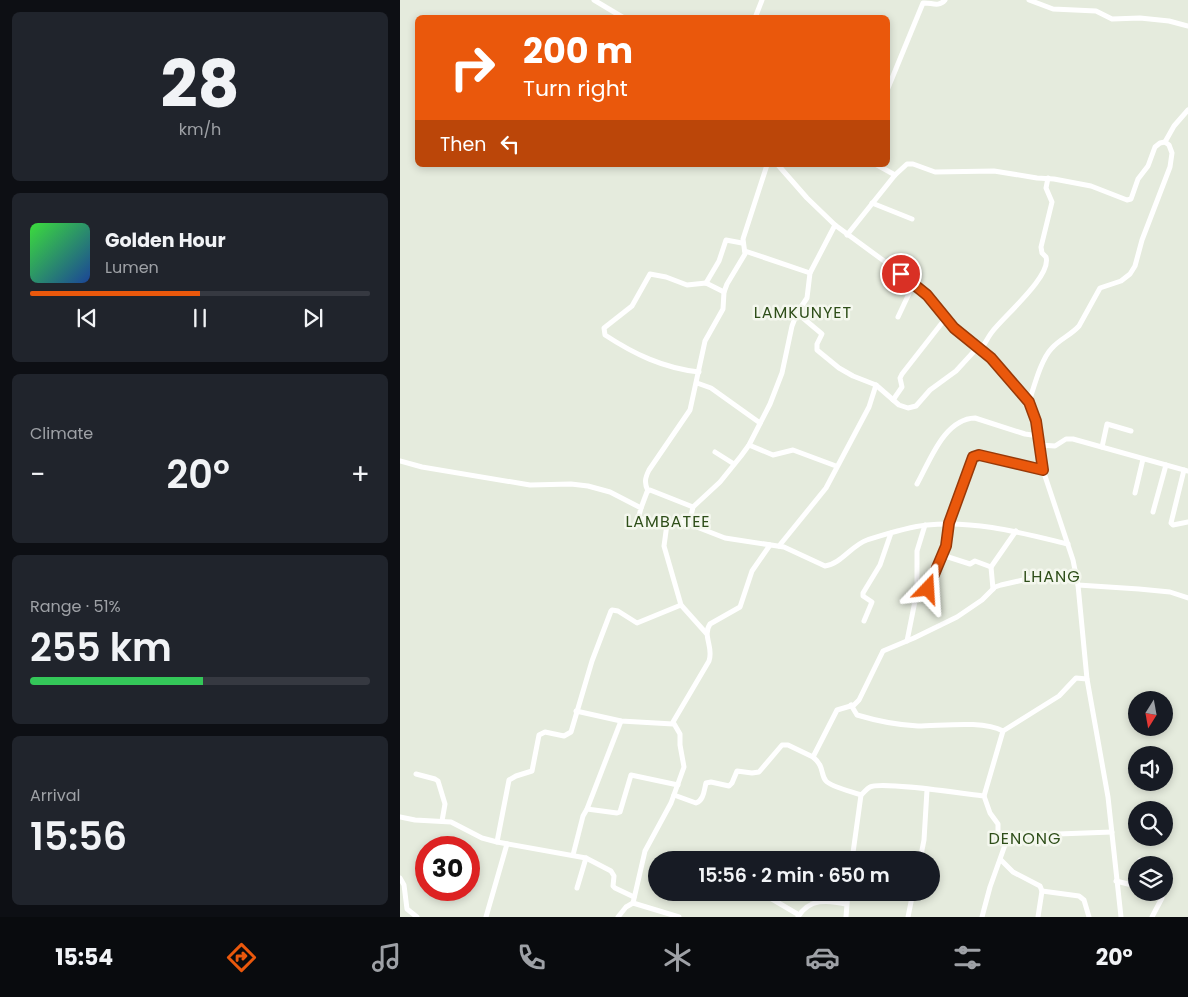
<!DOCTYPE html>
<meta charset="utf-8">
<style>
:root{--surface:#171b24;--page:#20242c;--text:#f1f3f6;--muted:#9ea1a6;--line:#363941;--accent:#ea580c}
body{margin:0;font-family:Poppins,sans-serif;background:var(--page);color:var(--text);height:100vh;display:flex;flex-direction:column;font-size:19px;white-space:nowrap}
*{box-sizing:border-box;margin:0}
p{font-size:16px;color:var(--muted)}
.icon{flex:none;width:28px;height:28px;fill:none;stroke:currentColor;stroke-width:2;stroke-linecap:round;stroke-linejoin:round}
.map{position:relative;flex:1;overflow:hidden}
.drawer{display:flex;flex-direction:column;gap:12px;padding:12px;background:#0d0f14;width:400px}
.drawer>*{flex:none}
.guide{position:absolute;left:15px;top:15px;width:475px;height:152px;border-radius:8px;box-shadow:0 2px 8px #0003;background:#ea580c;color:#fff;overflow:hidden}
.needle{width:32px;rotate:191deg}
.buttons{position:absolute;left:728px;top:691px;display:grid;gap:10px}
.buttons a{display:grid;place-items:center;width:45px;height:45px;border-radius:50%;background:var(--surface);box-shadow:0 2px 8px #0003;font-size:25px}
.speed{position:absolute;left:15px;top:836px;display:flex;gap:10px;font-size:25px;font-weight:700;text-align:center}
.speed>*{display:grid;place-content:center;width:65px;height:65px;border-radius:50%;background:var(--surface);box-shadow:0 2px 8px #0003;line-height:1}
.speed .limit{border:8px solid #d22;background:#fff;color:#111}
.pin{position:absolute;display:grid;place-items:center;width:42px;height:42px;color:#fff;margin:-21px;border:2px solid #fff;border-radius:50%;box-shadow:0 1px 5px #0007}
.me{position:absolute;width:55px;margin:-28px;rotate:20deg;stroke-linejoin:round;filter:drop-shadow(0 0 4px #0008)}
.turn{display:flex;align-items:center;gap:18px;height:105px;padding:0 25px;font-size:22px}
.turn .icon{width:65px;height:65px;stroke-width:2.5}
.turn b{display:block;font-size:35px;line-height:42px}
.then{display:flex;align-items:center;height:48px;padding:0 25px;background:#0003;gap:10px;font-size:19px}
.big{font-size:38px;font-weight:600;line-height:1.1}
.drawer .tile{flex:1;display:flex;flex-direction:column;justify-content:center;gap:8px;min-width:0;padding:0 18px;border-radius:8px;background:var(--page)}
.drawer .dial{align-items:center;gap:0}
.dial b{font-size:65px;line-height:1}
.song{display:flex;align-items:center;gap:15px}
.cover{width:60px;height:60px;border-radius:8px;background:linear-gradient(135deg,hsl(120 70% 55%),hsl(220 70% 35%))}
.played{height:5px;border-radius:2px;background:linear-gradient(90deg,var(--accent) 50%,var(--line) 50%)}
.keys{display:flex;justify-content:space-around;direction:ltr}
.heat{display:flex;justify-content:space-between;align-items:center;font-size:28px;direction:ltr}
.charge{height:8px;border-radius:4px;background:linear-gradient(90deg,#34c759 51%,var(--line) 0)}
.trip{position:absolute;left:248px;top:851px;width:292px;height:50px;border-radius:25px;background:var(--surface);box-shadow:0 2px 8px #0003;font-weight:600;line-height:50px;text-align:center}
.tab-bar{display:flex;height:80px;justify-content:space-around;align-items:center;background:#090b0e;color:var(--muted)}
.tab-bar .icon{width:35px;height:35px}
.tab-bar .on{color:var(--accent)}
.tab-bar b{font-size:22px;color:var(--text)}
main{display:flex;flex:1;min-height:0}
.map>svg:first-child{display:block}
.lines{fill:none;stroke-linecap:round;stroke-linejoin:round}
.minor{stroke:#fff;stroke-width:5}
.route-casing{stroke:#983908;stroke-width:12}
.route{stroke:#ea580c;stroke-width:9}
.labels{text-anchor:middle;stroke-width:5;stroke-linejoin:round;paint-order:stroke}
.quarter-label{font-size:16px;letter-spacing:1px;fill:#2e4e19;stroke:#f4f7ee}
</style>
<main>
<section class="drawer">
<div class="tile dial"><b>28</b><p>km/h</p></div>
<div class="tile">
<div class="song"><i class="cover"></i><div><b>Golden Hour</b><p>Lumen</p></div></div>
<div class="played"></div>
<div class="keys"><svg class="icon" aria-label="previous" viewBox="0 0 24 24"><path d="M18 5L8 12l10 7zM5 5v14"/></svg><svg class="icon" aria-label="pause" viewBox="0 0 24 24"><path d="M8 5v14M16 5v14"/></svg><svg class="icon" aria-label="next" viewBox="0 0 24 24"><path d="M6 5l10 7-10 7zM19 5v14"/></svg></div>
</div>
<div class="tile"><p>Climate</p>
<div class="heat"><a>−</a><b class="big">20°</b><a>+</a></div>
</div>
<div class="tile"><p>Range · 51%</p><b class="big">255 km</b><div class="charge"></div></div>
<div class="tile"><p>Arrival</p><b class="big">15:56</b></div>
</section>
<div class="map">
<svg width="788" height="917" viewBox="0 0 788 917">
<rect width="100%" height="100%" fill="#e5ebdd"/>
<g class="lines">
<g class="minor">
<polyline points="194,0 224,18"/>
<polyline points="629,0 653,9 696,11 712,19 740,18 769,21 788,26"/>
<polyline points="355,18 362,0"/>
<path d="M 488,88 L 523,3 C 531,2 538,8 545,0"/>
<polyline points="378,165 407,198 435,225 514,283 527,295 553,328 591,358 629,402 636,421 643,470 673,560 678,585 687,679 708,797 721,917"/>
<polyline points="477,165 495,175"/>
<polyline points="472,203 512,219"/>
<polyline points="447,235 495,175 507,164 513,164 535,172 594,171 637,178 654,179 691,186 727,200 731,199 738,179 748,166 755,147 760,143 765,142"/>
<polyline points="345,251 410,273"/>
<polyline points="306,283 319,261 326,240 342,243"/>
<polyline points="397,313 422,334 417,344 417,350 439,368 453,376 476,385 499,405 508,408 516,406 530,390 556,371 578,347"/>
<polyline points="498,317 514,283"/>
<path d="M 581,349 C 585,344 588,337 592,332 C 604,316 652,276 646,257 L 642,253 L 641,247 L 652,202 L 646,188 L 648,178"/>
<path d="M 299,372 C 263,368 234,354 205,335 L 204,328 L 232,306 L 250,274 L 266,277 L 287,285 L 306,283 L 324,292"/>
<polyline points="297,383 311,388 360,423"/>
<polyline points="493,400 502,387 500,378 502,374 545,319"/>
<path d="M 629,402 C 634,387 641,359 652,348 C 660,339 671,335 679,326 L 700,288 L 721,281 L 730,274 L 735,266 L 742,240 L 770,167 L 772,153 L 769,145 L 765,142 L 774,126 L 788,110"/>
<polyline points="349,445 373,455 393,450 436,466"/>
<polyline points="640,445 655,446 666,439 673,439 788,471"/>
<polyline points="702,447 707,424 731,431"/>
<polyline points="315,452 334,464"/>
<path d="M 0,461 L 22,467 L 130,485 L 171,484 L 188,486 L 210,492 L 241,508 L 239,516 L 241,519 L 264,524 L 277,521 L 289,524 L 325,538 L 384,547 L 425,566 C 441,564 452,545 467,540 C 486,534 507,527 527,525 C 575,520 622,533 668,544"/>
<polyline points="784,470 771,523 773,525 788,522"/>
<path d="M 517,484 C 530,461 544,419 575,418 L 625,434 L 639,436"/>
<path d="M 248,491 C 244,483 245,478 249,470 L 290,410 L 305,341 L 323,309 L 324,292 L 327,284 L 345,254 L 343,239 L 367,165"/>
<polyline points="735,493 743,459"/>
<polyline points="241,508 247,492 250,490 293,507"/>
<polyline points="753,512 766,465"/>
<polyline points="267,524 264,546 281,605 306,633"/>
<polyline points="289,524 293,507 320,482 341,456 349,445 370,404 382,373 392,326 397,313 407,298 410,273 435,225"/>
<polyline points="379,546 426,488 469,407 476,385"/>
<polyline points="542,555 570,564 575,561 591,567 616,531"/>
<polyline points="591,567 593,589"/>
<polyline points="678,585 739,589 770,592 788,598"/>
<polyline points="527,589 546,546 549,523 573,457 579,455 643,470"/>
<polyline points="464,621 472,602 463,596 463,593 480,565 491,533"/>
<polyline points="507,641 517,591 517,551 525,525"/>
<path d="M 451,705 L 457,715 C 477,721 497,725 518,726 C 541,726 583,720 603,731"/>
<polyline points="176,711 221,721 273,724"/>
<polyline points="16,774 35,779 38,781 45,804 42,821"/>
<path d="M 274,795 L 296,803 C 304,800 304,790 306,783 L 311,782 L 329,786 L 332,783 L 337,771 L 352,773 L 359,772 L 382,745 L 388,745 L 413,757"/>
<polyline points="584,796 603,731 659,696 676,678 687,679"/>
<polyline points="187,809 217,813 220,812 231,775 278,785"/>
<polyline points="0,817 15,820 51,822 82,838 97,842 186,858 211,871 214,876 213,886 215,888 234,897"/>
<polyline points="97,842 109,780 116,776 132,771 139,735 145,732 164,736 171,732 192,661 211,611 212,610 218,611 237,623 281,605"/>
<polyline points="654,844 655,838 658,834 712,832"/>
<polyline points="173,855 183,816 187,809 221,721"/>
<polyline points="452,860 461,795"/>
<polyline points="520,860 524,840 527,790"/>
<polyline points="601,860 613,872 640,886 642,891 638,917"/>
<polyline points="739,865 740,860"/>
<polyline points="0,878 4,885 7,909 17,917"/>
<polyline points="716,881 736,886"/>
<polyline points="734,885 736,876"/>
<polyline points="177,888 186,858"/>
<polyline points="642,891 679,896 684,900 689,917"/>
<polyline points="365,895 399,915"/>
<path d="M 233,903 L 245,851 L 271,803 L 284,767 L 280,745 L 280,734 L 273,722 L 309,661 C 314,647 302,636 310,624 L 340,607 L 352,571 L 370,545"/>
<polyline points="86,917 107,844"/>
<polyline points="218,917 226,907 233,903 279,917"/>
<path d="M 398,917 C 409,898 428,900 446,904"/>
<polyline points="446,917 448,892"/>
<polyline points="508,917 513,892"/>
<path d="M 582,917 L 590,887 L 605,845 L 598,838 L 598,824 L 590,813 L 584,796 C 566,794 481,781 470,787 C 466,789 464,793 461,795 C 453,792 431,787 426,781 C 420,774 425,767 413,757 L 437,710 L 454,705 L 459,700 L 483,651 L 514,638 L 557,617 L 582,600 L 595,587 L 601,585 L 641,576 L 677,581"/>
<polyline points="752,917 762,898 760,895 754,892"/>
</g>
</g>
<g class="lines">
<defs>
<polyline id="route" points="501,274 527,295 554,328 591,358 629,402 636,421 643,470 579,455 573,457 549,523 546,546 528,589"/>
</defs>
<use href="#route" class="route-casing"/>
<use href="#route" class="route"/>
</g>
<g class="labels">
<g class="quarter-label">
<text x="403" y="318">LAMKUNYET</text>
<text x="268" y="527">LAMBATEE</text>
<text x="652" y="582">LHANG</text>
<text x="625" y="844">DENONG</text>
</g>
</g>
</svg>
<div class="buttons">
<a><svg class="needle" viewBox="-14 -14 28 28"><path d="M0-13l5 13h-10z" fill="#e53935"/><path d="M0 13l5-13h-10z" fill="#9ea1a6"/></svg></a>
<a><svg class="icon" aria-label="sound" viewBox="0 0 24 24"><path d="M4 9h4l5-4v14l-5-4H4zM17 9q2 3 0 6"/></svg></a>
<a><svg class="icon" aria-label="search" viewBox="0 0 24 24"><circle cx="10" cy="10" r="6"/><path d="M15 15l6 6"/></svg></a>
<a><svg class="icon" aria-label="layers" viewBox="0 0 24 24"><path d="M12 4l9 5-9 5-9-5zM3 14l9 5 9-5"/></svg></a>
</div>
<div class="speed"><div class="limit">30</div></div>
<div class="pin" style="left:501px;top:274px;background:#d93025"><svg class="icon" aria-label="arrive" viewBox="0 0 24 24"><path d="M6 21V4h12l-3 4 3 4H6"/></svg></div>
<svg class="me" style="left:528px;top:589px" viewBox="-20 -20 40 40"><path d="M0-17L14 15 0 8-14 15z" fill="#ea580c" stroke="#fff" stroke-width="4"/></svg>
<div class="trip">15:56 · 2 min · 650 m</div>
<div class="guide">
<div class="turn"><svg class="icon" aria-label="right" viewBox="0 0 24 24"><path d="M7 20v-9h11M14 6l5 5-5 5"/></svg><div><b>200 m</b>Turn right</div></div>
<div class="then">Then<svg class="icon" aria-label="left" viewBox="0 0 24 24"><path d="M17 20v-9H6M10 6l-5 5 5 5"/></svg></div>
</div>
</div>
</main>
<nav class="tab-bar">
<b>15:54</b>
<svg class="icon on" aria-label="directions" viewBox="0 0 24 24"><path d="M12 3l9 9-9 9-9-9zM9 14v-3h6M13 9l2 2-2 2"/></svg>
<svg class="icon" aria-label="music" viewBox="0 0 24 24"><path d="M9 18V5l10-2v13"/><circle cx="6" cy="18" r="3"/><circle cx="16" cy="16" r="3"/></svg>
<svg class="icon" aria-label="phone" viewBox="0 0 24 24"><path d="M5 4h4l2 5-3 2q2 4 5 5l2-3 5 2v4C11 20 4 13 5 4z"/></svg>
<svg class="icon" aria-label="climate" viewBox="0 0 24 24"><path d="M12 3v18M4 7l16 10M4 17L20 7"/></svg>
<svg class="icon" aria-label="car" viewBox="0 0 24 24"><path d="M5 17H2v-5l4-1 3-4h7l3 4 3 1v5h-3M9 17h6M6 11h13"/><circle cx="7" cy="17" r="2"/><circle cx="17" cy="17" r="2"/></svg>
<svg class="icon" aria-label="filters" viewBox="0 0 24 24"><path d="M4 7h16M4 17h16"/><circle cx="9" cy="7" r="2"/><circle cx="15" cy="17" r="2"/></svg>
<b>20°</b>
</nav>
